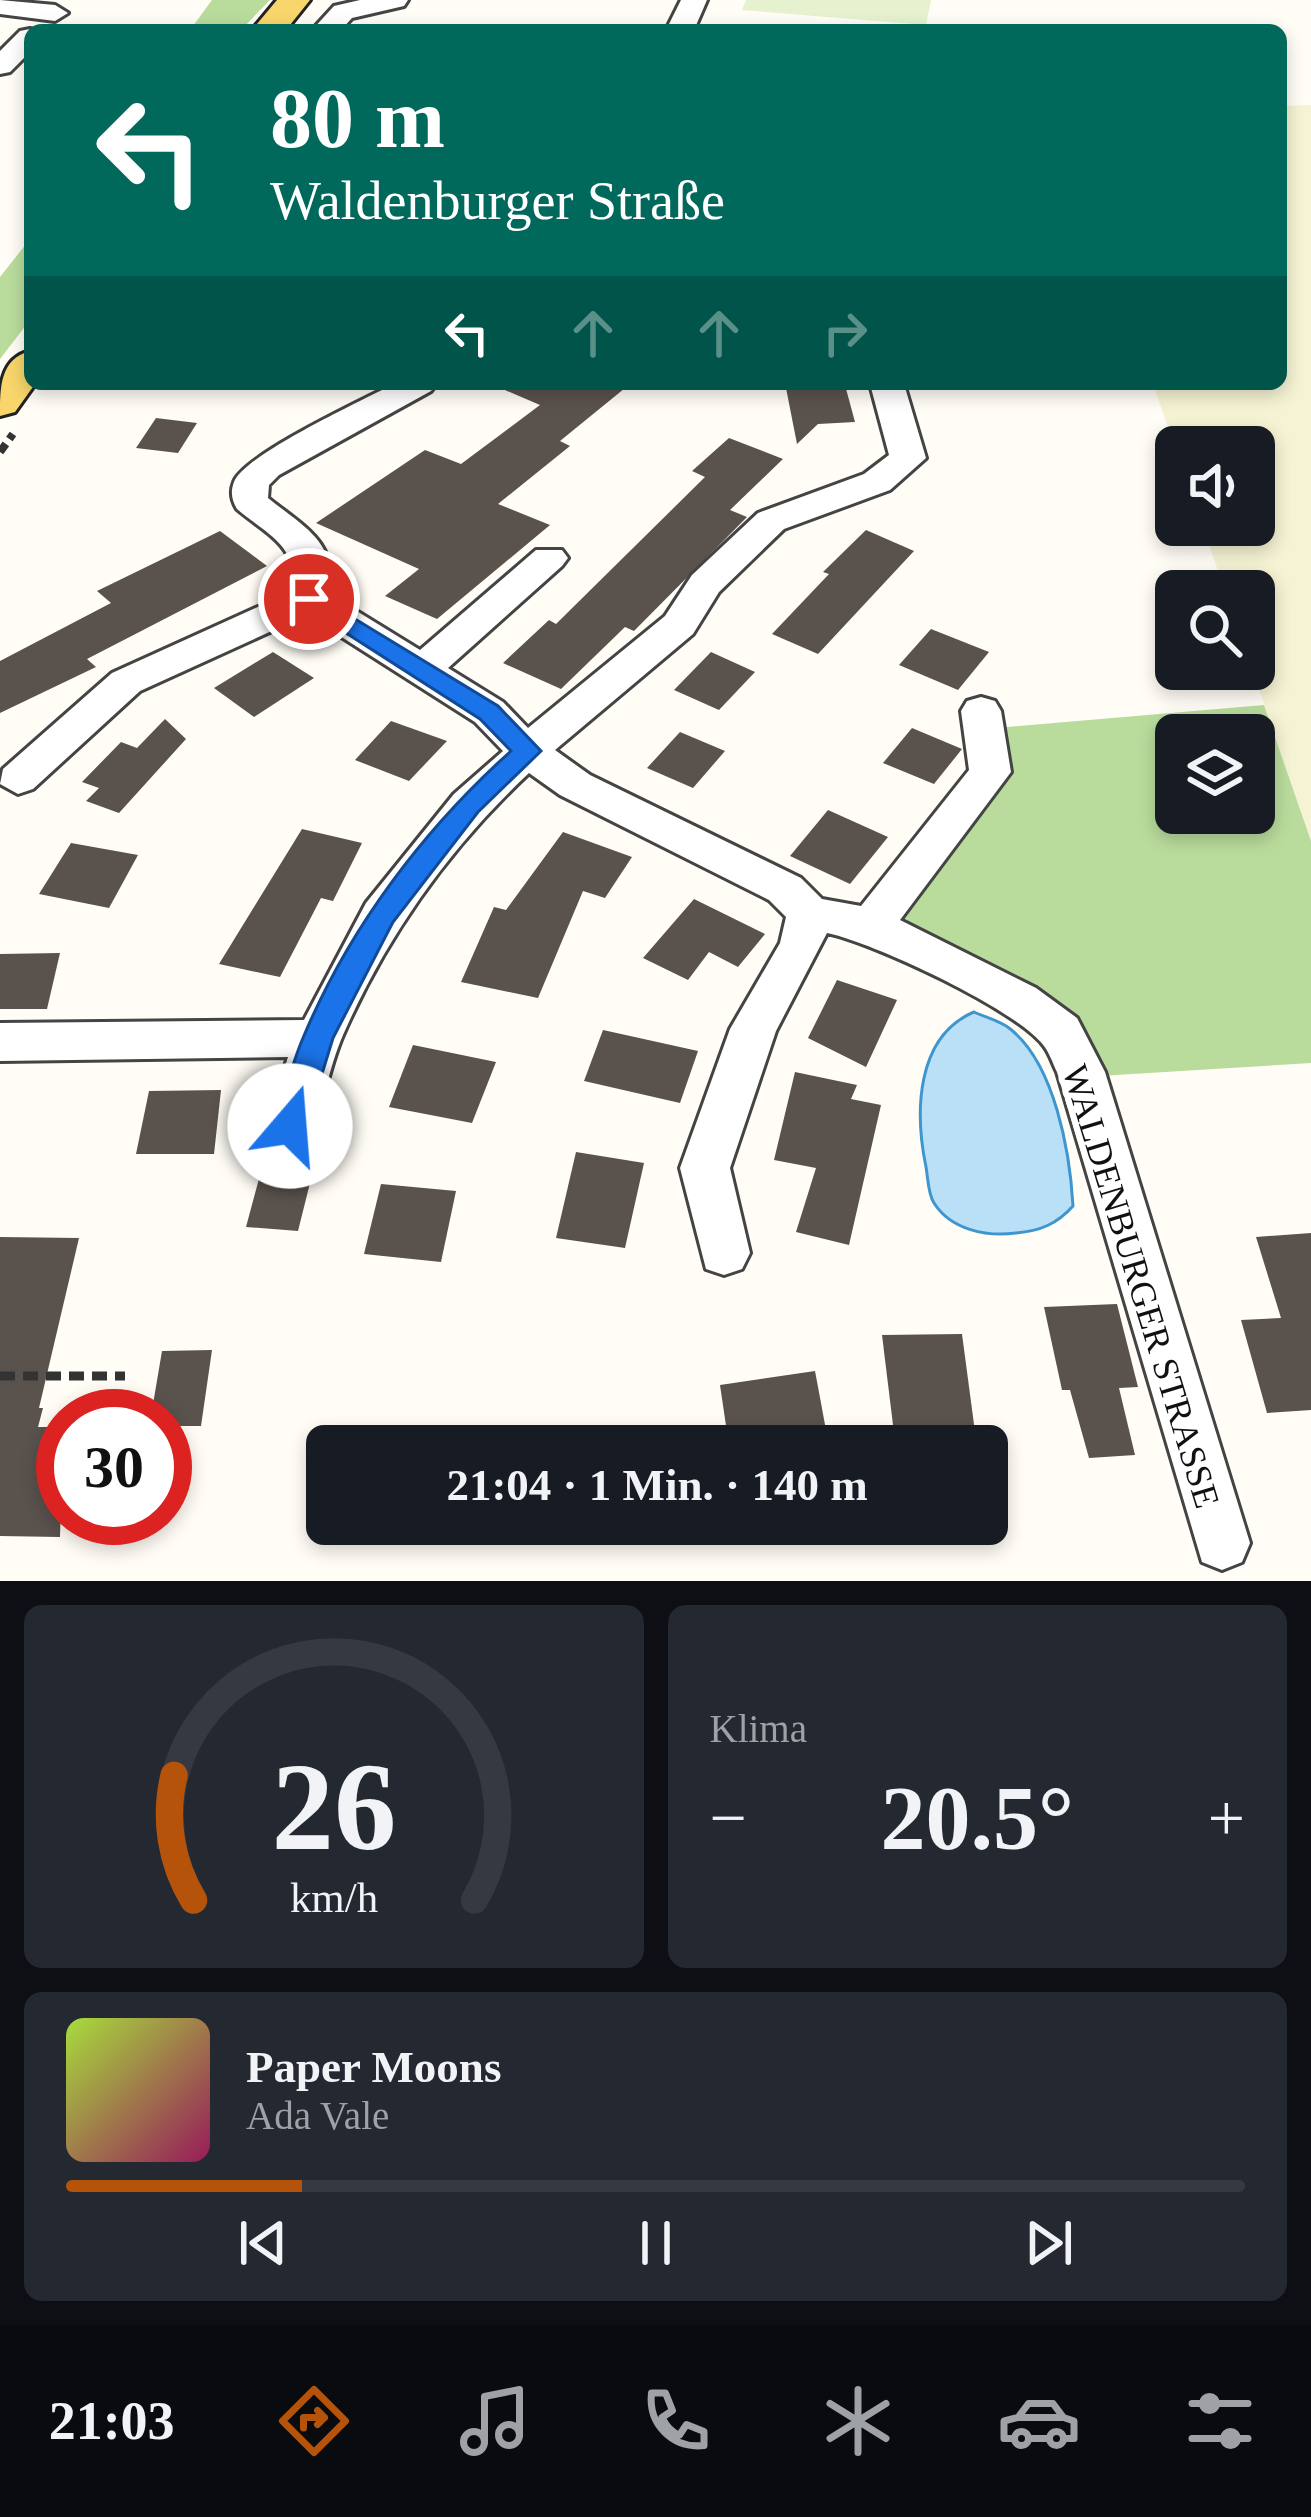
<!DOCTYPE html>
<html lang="de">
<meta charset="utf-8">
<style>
:root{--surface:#171b24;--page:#242831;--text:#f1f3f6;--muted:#9ea1a6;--line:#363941;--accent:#b45309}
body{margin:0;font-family:"Times New Roman",serif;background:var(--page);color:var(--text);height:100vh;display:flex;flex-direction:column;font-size:45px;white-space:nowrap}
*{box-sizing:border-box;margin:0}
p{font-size:39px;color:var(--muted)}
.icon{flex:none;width:66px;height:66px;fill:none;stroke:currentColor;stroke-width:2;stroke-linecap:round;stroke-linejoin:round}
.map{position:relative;height:1581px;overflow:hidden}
.drawer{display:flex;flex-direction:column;gap:24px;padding:24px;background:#0d0f14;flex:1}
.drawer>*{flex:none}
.top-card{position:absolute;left:24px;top:24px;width:1263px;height:366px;border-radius:18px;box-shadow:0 6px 18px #0003;background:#00695c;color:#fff;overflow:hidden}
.fabs{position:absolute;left:1155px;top:426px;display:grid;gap:24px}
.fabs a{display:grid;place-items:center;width:120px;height:120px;border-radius:18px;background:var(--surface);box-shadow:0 6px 18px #0003;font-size:60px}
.speed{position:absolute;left:36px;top:1389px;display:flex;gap:24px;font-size:60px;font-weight:700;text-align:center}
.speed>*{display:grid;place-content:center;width:156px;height:156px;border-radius:50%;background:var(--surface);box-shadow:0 6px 18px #0003;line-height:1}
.speed .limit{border:18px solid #d22;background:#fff;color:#111}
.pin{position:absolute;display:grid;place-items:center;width:102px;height:102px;color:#fff;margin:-51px;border:6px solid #fff;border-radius:50%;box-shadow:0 3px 12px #0007}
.me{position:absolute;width:132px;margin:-66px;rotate:18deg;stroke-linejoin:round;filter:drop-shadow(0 0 9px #0008)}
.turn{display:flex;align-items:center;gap:42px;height:252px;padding:0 48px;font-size:54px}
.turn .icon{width:156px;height:156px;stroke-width:2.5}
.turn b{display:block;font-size:84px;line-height:102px}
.lanes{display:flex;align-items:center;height:114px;padding:0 48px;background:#0003;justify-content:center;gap:60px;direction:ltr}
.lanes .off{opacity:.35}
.big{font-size:90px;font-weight:700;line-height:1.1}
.drawer .card{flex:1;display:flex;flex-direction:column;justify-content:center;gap:18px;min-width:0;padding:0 42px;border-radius:18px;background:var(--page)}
.drawer .dial{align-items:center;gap:0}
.dial svg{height:312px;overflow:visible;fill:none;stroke:var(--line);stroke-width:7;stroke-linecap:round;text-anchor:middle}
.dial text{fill:var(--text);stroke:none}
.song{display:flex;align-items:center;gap:36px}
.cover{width:144px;height:144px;border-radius:18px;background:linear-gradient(135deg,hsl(80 70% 55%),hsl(330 70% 35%))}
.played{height:12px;border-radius:6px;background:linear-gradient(90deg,var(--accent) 20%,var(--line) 20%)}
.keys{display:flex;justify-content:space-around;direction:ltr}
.heat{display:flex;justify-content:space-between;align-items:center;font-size:66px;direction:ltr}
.drawer .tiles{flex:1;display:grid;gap:24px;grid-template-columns:1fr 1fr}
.card:last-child{grid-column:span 2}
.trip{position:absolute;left:306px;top:1425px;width:702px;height:120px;border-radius:18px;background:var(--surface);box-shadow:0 6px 18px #0003;font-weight:700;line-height:120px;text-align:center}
.menu{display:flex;height:192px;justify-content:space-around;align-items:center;background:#090b0e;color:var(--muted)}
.menu .icon{width:84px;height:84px}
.menu .selected{color:var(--accent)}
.menu b{font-size:54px;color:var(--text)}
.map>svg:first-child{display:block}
.farmland{fill:#f6f3d4}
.forest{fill:#b9dc9c;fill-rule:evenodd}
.pitch{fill:#e6f2cf}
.water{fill:#b9e0f7;stroke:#3f96cf;stroke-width:3}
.building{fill:#5a524d}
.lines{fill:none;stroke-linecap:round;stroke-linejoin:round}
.minor-casing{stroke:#444;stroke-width:6}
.major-casing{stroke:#222;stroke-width:6}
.path-far2{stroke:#333;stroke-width:6;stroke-dasharray:9 4.5;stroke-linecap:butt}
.path-far1{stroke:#333;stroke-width:8;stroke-dasharray:10 6;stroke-linecap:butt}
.path{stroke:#333;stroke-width:9;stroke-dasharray:15 8;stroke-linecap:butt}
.minor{fill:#fff;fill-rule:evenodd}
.major{fill:#f9d66b;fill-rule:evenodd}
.route{fill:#1a73e8;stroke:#114b97;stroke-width:3}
.labels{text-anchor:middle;stroke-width:12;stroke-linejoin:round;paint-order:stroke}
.street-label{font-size:36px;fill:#111;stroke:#fff}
</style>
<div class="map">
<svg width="1311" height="1581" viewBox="0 0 1311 1581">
<rect width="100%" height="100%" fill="#fffdf5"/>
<polygon class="farmland" points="1311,105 1311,841 1252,669 1254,591 1225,591 1202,525 1254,525 1254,447 1176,450 1153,384 1281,384 1281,106"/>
<g class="forest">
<polygon points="212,0 270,0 241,30 190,30"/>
<polygon points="30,239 30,320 0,359 0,277"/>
<path d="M 1264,705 L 1311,841 L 1311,1063 L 1099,1076 L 1060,1030 L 871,925 L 990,772 L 984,729 ZM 1176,735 L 1254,735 L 1254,813 L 1176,813 Z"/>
</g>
<polygon class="pitch" points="746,0 931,0 926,25 742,10"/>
<path class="water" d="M 974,1012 C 985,1017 1000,1021 1009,1028 C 1055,1063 1070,1153 1073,1206 C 1057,1224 1040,1231 1016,1233 C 987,1237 951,1230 934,1203 C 928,1194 928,1178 926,1167 C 915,1114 915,1037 974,1012 Z"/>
<g class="building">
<polygon points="491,384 630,384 560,441 570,446 498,504 550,525 437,619 385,596 419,569 316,523 425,450 461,464 540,405"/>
<polygon points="845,385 855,422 818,424 797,444 786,388"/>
<polygon points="156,418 197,423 178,453 136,448"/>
<polygon points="729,438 783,459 730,510 747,517 634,631 625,627 561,689 503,663 549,620 556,624 705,477 692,471"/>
<polygon points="866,530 914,551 818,654 772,634 829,574 823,572"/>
<polygon points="220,531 267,566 87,659 96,667 0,713 0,661 111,603 97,591"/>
<polygon points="931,629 989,652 958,690 899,665"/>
<polygon points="273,652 314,678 254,717 214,688"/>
<polygon points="711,652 755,672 719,710 674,690"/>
<polygon points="165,719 186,739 119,813 86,801 99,788 82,782 121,742 137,748"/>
<polygon points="391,721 447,741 409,781 355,760"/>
<polygon points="912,728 962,749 934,784 883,763"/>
<polygon points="680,732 725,751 693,788 647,768"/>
<polygon points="828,810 888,837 850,884 790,856"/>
<polygon points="302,829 362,843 333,901 321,898 280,977 219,964"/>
<polygon points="563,832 632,857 605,898 583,891 538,998 461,982 494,907 506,910"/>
<polygon points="71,843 138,855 109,908 39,894"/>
<polygon points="694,899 765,934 738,967 709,952 688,980 643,958"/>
<polygon points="60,953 47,1009 0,1009 0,954"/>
<polygon points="837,980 897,1000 866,1067 808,1038"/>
<polygon points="603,1030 698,1051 680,1103 584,1081"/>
<polygon points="413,1045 496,1062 472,1123 389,1107"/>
<polygon points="795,1072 857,1085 851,1099 881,1105 849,1245 796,1232 816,1168 774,1160"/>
<polygon points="221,1090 214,1154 136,1154 149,1091"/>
<polygon points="576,1152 644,1163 625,1248 556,1238"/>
<polygon points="260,1175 311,1179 298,1231 246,1227"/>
<polygon points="381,1184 456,1191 441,1262 364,1254"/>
<polygon points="1311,1233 1311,1410 1267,1413 1241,1320 1281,1318 1256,1237"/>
<polygon points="0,1237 79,1238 39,1408 43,1408 38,1427 63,1427 60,1537 0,1536"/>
<polygon points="1117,1304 1138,1387 1119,1388 1135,1455 1089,1458 1070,1390 1062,1390 1044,1307"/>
<polygon points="962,1334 975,1432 894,1433 882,1335"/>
<polygon points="212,1350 201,1426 165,1426 165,1416 151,1416 162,1351"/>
<polygon points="815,1371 829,1446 729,1446 720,1385"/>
</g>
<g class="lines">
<defs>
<g id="minor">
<polygon points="0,0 55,5 68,13 55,21 0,14"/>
<polygon points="360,0 408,0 404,6 352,18 341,30 312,30 334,6"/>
<polygon points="681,0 707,0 694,30 666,30"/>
<polygon points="30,29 35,30 30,30 30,52 10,72 0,74 0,51 20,31"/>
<path d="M 394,384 L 436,384 L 431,391 L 279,475 L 269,485 L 268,498 C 304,527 339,543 329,594 L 420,650 L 536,550 L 562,550 L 568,558 L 562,566 L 448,668 L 503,702 L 528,728 L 665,616 L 692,575 L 758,513 L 864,474 L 889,455 L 870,384 L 904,384 L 926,458 L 890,490 L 784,529 L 719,592 L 693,634 L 555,750 L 590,775 L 801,878 L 822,899 L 861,906 L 969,770 L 961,711 L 967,701 L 981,697 L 995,701 L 1001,711 L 1011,772 L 900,920 L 1036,988 L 1077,1018 L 1105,1072 L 1250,1543 L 1242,1562 L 1222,1570 L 1202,1562 L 1057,1072 C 1053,1064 1050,1054 1044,1046 C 1018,1010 872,942 827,933 L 776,1031 L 730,1168 L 750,1253 L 742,1269 L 724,1275 L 706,1269 L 680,1168 L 730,1029 L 780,943 L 786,917 L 769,900 L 560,795 L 529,773 C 450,847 387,935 343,1035 C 328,1069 324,1107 307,1140 L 290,1146 L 273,1140 L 266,1126 L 288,1057 L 0,1061 L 0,1023 L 304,1020 L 366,903 L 454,794 L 503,751 L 475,722 L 307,615 L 140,691 L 33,789 L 18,794 L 0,784 L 3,769 L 112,673 L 291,592 C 301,547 268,535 237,509 C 232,501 230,492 234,482 C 244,455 363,400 394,384 Z"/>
</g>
<g id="major">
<polygon points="277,0 310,0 286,30 252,30"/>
<path d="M 30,351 L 30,384 L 35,384 L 15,412 L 0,416 C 0,387 0,359 30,351 Z"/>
</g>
</defs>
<use href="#minor" class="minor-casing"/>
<use href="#major" class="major-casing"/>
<polyline class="path-far2" points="574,30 578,26"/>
<polyline class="path-far1" points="0,452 13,434"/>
<polyline class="path" points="0,1376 125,1376"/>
<use href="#minor" class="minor"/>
<use href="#major" class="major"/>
</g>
<path class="route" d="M 309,591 L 498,706 L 541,751 L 478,812 L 393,922 L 333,1038 L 306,1126 L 301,1135 L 290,1139 L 279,1135 L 274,1126 C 284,1097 291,1066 303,1038 C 349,928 423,830 511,751 L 480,719 L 301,604 L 297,599 Z"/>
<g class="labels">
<g class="street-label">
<text transform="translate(1142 1286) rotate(73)" y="13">WALDENBURGER STRASSE</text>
</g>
</g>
</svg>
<div class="fabs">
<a><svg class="icon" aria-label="sound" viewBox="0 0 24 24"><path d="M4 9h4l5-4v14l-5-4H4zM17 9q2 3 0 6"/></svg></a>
<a><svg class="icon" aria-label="search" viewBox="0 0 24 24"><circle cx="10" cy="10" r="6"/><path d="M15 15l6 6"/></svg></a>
<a><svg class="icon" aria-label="layers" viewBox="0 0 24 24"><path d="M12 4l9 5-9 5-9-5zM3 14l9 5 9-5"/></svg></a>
</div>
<div class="speed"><div class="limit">30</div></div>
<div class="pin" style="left:309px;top:599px;background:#d93025"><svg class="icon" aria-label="arrive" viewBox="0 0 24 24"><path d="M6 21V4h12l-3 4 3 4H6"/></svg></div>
<svg class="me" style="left:290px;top:1126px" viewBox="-20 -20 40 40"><circle r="19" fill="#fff"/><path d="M0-13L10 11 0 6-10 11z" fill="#1a73e8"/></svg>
<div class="trip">21:04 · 1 Min. · 140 m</div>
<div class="top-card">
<div class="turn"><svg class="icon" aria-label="left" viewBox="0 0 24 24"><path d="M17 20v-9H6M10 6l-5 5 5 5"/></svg><div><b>80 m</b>Waldenburger Straße</div></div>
<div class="lanes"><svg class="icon" aria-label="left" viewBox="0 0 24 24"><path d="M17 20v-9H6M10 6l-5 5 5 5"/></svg><svg class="icon off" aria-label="ahead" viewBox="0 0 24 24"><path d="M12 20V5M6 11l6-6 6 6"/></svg><svg class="icon off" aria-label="ahead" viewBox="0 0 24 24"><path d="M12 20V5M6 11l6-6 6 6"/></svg><svg class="icon off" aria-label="right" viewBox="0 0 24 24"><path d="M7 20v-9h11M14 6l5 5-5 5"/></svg></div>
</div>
</div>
<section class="drawer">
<div class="tiles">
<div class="card dial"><svg viewBox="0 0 100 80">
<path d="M14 69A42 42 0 1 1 86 69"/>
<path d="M14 69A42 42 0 0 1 9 37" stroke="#b45309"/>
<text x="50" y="56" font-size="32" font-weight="700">26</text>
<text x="50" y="72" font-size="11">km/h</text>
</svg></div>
<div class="card"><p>Klima</p>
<div class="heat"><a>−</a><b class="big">20.5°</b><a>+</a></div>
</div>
<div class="card">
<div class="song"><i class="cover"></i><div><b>Paper Moons</b><p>Ada Vale</p></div></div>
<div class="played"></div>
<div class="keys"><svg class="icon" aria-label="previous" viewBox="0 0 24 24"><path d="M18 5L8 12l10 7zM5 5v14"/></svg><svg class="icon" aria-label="pause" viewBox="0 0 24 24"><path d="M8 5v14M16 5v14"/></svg><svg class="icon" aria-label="next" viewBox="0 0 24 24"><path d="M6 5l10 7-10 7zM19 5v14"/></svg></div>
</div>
</div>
</section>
<nav class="menu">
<b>21:03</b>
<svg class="icon selected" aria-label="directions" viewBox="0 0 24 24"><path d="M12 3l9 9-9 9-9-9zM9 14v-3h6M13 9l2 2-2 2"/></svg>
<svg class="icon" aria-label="music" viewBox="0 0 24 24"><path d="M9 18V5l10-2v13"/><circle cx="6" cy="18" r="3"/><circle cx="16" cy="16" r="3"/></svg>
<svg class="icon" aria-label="phone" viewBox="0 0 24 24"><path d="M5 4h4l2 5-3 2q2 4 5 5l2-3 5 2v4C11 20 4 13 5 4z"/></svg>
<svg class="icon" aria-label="climate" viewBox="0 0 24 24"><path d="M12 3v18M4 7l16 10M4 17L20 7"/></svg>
<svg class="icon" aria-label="car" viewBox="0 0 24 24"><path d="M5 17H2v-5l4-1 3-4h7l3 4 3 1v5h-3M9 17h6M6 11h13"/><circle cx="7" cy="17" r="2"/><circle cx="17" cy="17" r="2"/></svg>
<svg class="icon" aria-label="filters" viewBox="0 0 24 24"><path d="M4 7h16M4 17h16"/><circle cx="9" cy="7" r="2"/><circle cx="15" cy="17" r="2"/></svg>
</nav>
